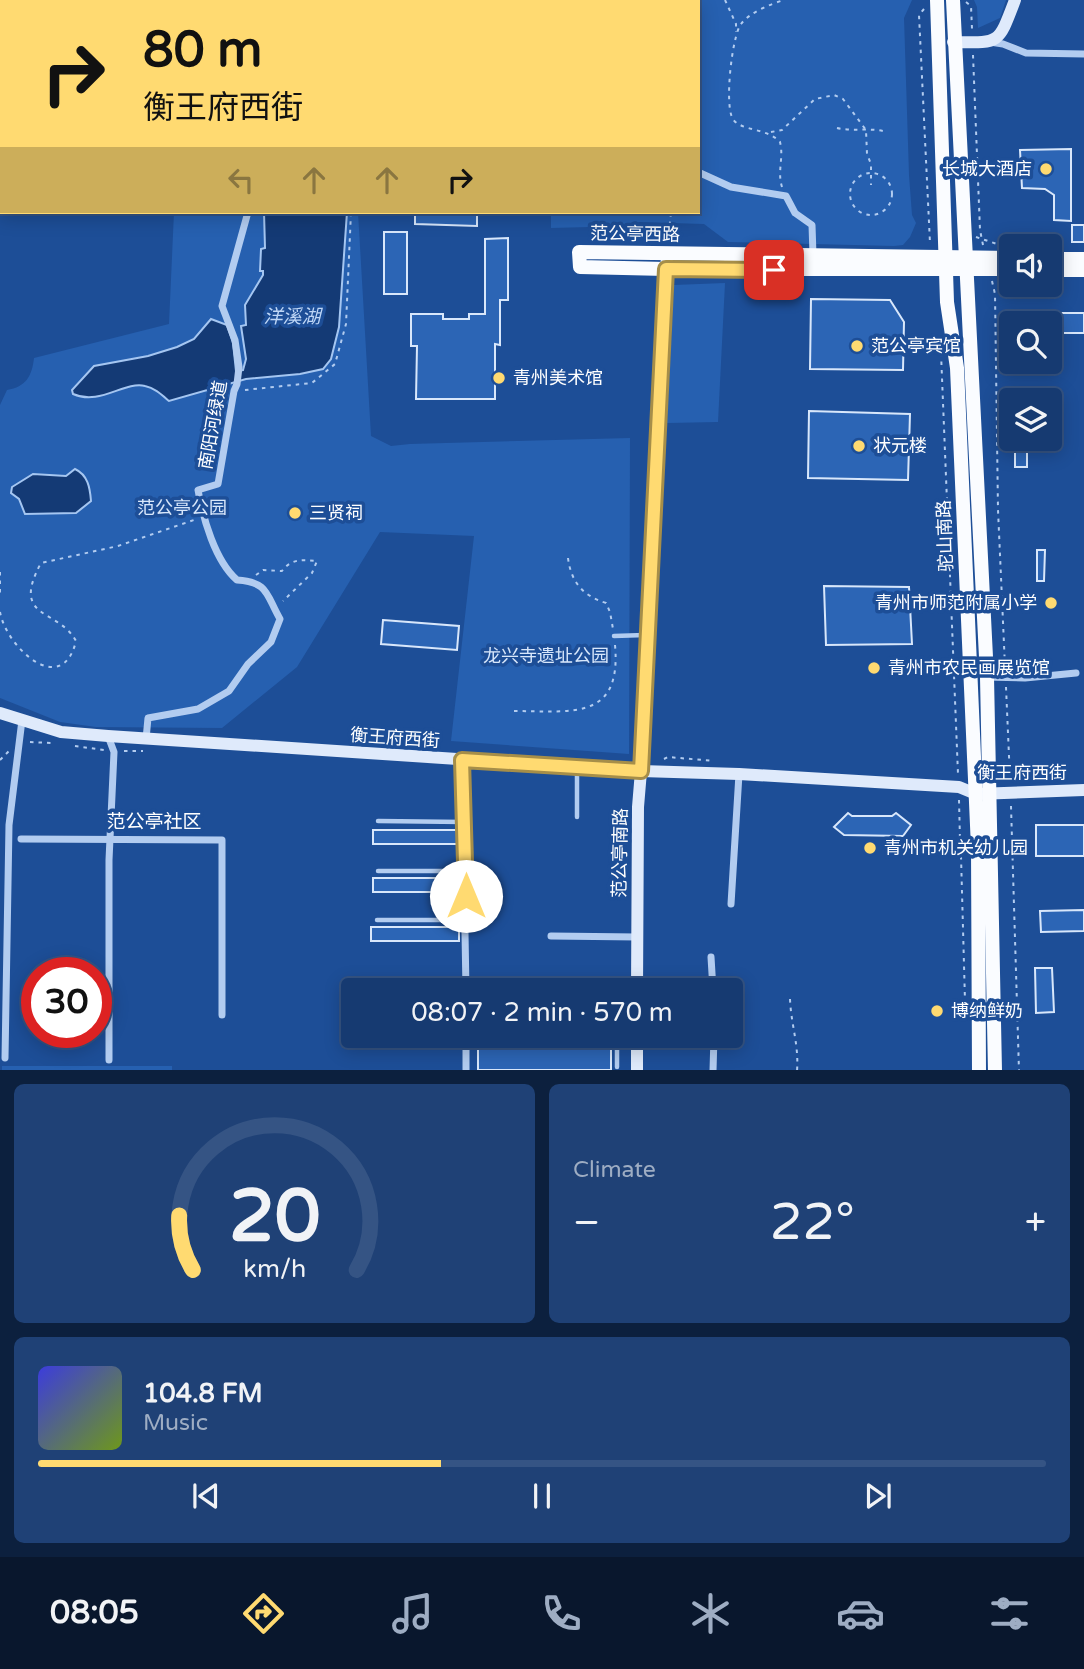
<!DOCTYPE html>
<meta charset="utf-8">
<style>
:root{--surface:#163a71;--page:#1f4176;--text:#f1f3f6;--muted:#9eadc3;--line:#355484;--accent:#ffda71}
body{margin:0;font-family:"Varela Round","Noto Sans SC",sans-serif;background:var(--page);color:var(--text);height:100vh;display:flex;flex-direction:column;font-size:26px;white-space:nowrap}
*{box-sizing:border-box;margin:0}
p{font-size:23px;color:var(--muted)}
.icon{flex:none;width:38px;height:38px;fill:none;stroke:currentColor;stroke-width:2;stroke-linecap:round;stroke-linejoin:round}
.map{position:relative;height:1070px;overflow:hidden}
.sheet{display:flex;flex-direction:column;gap:14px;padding:14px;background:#0c203e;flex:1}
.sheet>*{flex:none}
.guide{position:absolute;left:0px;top:0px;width:700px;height:214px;box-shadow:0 4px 18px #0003,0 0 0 2px var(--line);background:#ffda71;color:#111;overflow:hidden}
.tools{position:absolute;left:999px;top:234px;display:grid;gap:14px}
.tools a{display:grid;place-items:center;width:63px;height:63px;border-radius:7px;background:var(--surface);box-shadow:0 4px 18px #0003,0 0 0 2px var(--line);font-size:35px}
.speed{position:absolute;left:21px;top:957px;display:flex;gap:14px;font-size:35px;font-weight:700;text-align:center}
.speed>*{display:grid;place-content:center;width:91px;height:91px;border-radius:50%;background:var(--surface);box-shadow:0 4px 18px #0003,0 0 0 2px var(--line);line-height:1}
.speed .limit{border:10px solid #d22;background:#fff;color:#111}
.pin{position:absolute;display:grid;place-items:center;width:60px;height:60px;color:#fff;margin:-30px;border-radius:14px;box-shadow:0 4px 10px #0006}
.me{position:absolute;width:77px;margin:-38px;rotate:0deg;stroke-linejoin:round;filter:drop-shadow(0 0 5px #0008)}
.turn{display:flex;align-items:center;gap:24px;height:147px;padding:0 28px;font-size:32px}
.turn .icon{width:91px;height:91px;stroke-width:2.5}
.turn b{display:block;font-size:49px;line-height:60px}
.lanes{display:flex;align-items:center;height:66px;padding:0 28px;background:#0003;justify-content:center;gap:35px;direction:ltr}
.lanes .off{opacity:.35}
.big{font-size:52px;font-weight:600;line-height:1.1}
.sheet .tile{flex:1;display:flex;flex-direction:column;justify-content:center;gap:10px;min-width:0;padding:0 24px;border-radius:10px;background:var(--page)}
.sheet .dial{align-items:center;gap:0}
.dial svg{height:182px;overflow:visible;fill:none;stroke:var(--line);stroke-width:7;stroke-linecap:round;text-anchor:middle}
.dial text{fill:var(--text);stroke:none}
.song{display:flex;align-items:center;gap:21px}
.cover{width:84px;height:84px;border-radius:10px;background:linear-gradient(135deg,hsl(240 70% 55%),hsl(80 70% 35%))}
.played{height:7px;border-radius:4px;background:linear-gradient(90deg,var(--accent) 40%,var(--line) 40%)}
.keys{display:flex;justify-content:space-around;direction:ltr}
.heat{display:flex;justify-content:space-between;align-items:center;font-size:38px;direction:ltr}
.sheet .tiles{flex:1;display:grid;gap:14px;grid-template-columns:1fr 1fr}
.tile:last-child{grid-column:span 2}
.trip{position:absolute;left:341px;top:978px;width:402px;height:70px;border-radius:7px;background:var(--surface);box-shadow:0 4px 18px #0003,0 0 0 2px var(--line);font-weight:600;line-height:70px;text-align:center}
.tab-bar{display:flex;height:112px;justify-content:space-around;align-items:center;background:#09172d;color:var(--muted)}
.tab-bar .icon{width:49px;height:49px}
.tab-bar .on{color:var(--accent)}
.tab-bar b{font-size:32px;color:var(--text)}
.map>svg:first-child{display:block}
.green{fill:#2660b0}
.water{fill:#143a75;stroke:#a5c6f1;stroke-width:2}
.building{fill:#2c65b5;stroke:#d8e7fb;stroke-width:2}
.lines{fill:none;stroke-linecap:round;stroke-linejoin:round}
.path{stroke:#b2ccf0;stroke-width:2;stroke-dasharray:3.5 5;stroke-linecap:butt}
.lane{stroke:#b2ccf0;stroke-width:4.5}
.street{stroke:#b2ccf0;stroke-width:7}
.secondary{stroke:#dfeafb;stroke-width:12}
.primary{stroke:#fafcff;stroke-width:14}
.route-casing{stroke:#a68e49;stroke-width:18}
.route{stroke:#ffda71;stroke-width:12}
.poi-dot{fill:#ffda71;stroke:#1d4e97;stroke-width:2.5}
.labels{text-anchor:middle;stroke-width:7;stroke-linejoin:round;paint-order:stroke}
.poi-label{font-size:18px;fill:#fff;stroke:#1d4e97;text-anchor:start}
.street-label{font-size:18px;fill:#fff;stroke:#1d4e97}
.park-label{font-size:18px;fill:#d8e7fb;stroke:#1d4e97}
.water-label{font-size:19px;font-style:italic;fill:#bed6f6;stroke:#1d4e97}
.neighbourhood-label{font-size:19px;fill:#fff;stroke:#1d4e97}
</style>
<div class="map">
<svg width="1084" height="1071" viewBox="0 0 1084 1071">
<rect width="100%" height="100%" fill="#1d4e97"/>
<g class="green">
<polygon points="0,0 912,0 904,18 909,175 912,215 916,223 910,237 903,245 894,246 728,242 704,224 639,222 631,226 551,228 551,212 698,212 698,2 2,2 2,86"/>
<polygon points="974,0 1006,0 1000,18 978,28 977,7"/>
<path d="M 174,212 L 358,212 L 371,436 L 391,446 L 410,444 L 630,438 L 629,754 L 451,741 L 474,536 L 380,532 L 297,667 L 222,728 L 96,727 L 60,722 L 0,698 L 0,405 L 7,390 C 26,387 32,376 34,358 L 169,324 Z"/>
<polygon points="725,283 718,422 667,423 674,285"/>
<polygon points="2,1066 172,1066 172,1070 2,1071"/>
</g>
<g class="water">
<path d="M 264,212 L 347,212 L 339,327 L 331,359 L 323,369 L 300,374 L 246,379 L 169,401 C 162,395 155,388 145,386 C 124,381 100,406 73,394 L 72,390 L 94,366 L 148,356 L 177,347 L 194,339 L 211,319 L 227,325 L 233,343 L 236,371 L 243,370 L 246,359 L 241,326 L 246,325 L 245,305 L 263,275 L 263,271 L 260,271 L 261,249 L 265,248 Z"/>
<path d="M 75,469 C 88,475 90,488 91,501 L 76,513 L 25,514 L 19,499 L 11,493 L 12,487 L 33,474 L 66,476 Z"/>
</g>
<g class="building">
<polygon points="1071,149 1071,221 1054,220 1054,195 1045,189 1022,188 1020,150"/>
<polygon points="415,212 477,212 477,226 415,224"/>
<rect x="1072" y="225" width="12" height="17"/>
<rect x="384" y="232" width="23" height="62"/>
<polygon points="508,238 508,300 500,300 500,345 495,344 495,399 416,399 417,346 411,346 411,314 443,314 443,319 469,319 469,314 485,314 485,239"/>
<polygon points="811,299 890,300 904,322 903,370 810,369"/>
<polygon points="1022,313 1084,313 1084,333 1050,333 1050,324 1022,324"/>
<polygon points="809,411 910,414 908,480 808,478"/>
<rect x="1015" y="439" width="12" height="28"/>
<polygon points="1037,550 1045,550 1044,581 1037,581"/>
<polygon points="824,586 909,587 912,644 826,645"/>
<polygon points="383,620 459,626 457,650 381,644"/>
<polygon points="848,813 852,816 892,816 896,813 911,825 903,836 844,835 834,827"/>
<rect x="1036" y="825" width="48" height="31"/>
<rect x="373" y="830" width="84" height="14"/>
<rect x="373" y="878" width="85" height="14"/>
<polygon points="1084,910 1084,931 1041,932 1040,911"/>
<rect x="371" y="927" width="88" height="14"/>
<polygon points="1035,968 1052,968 1054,1012 1036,1013"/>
<rect x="478" y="1036" width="133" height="34"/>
</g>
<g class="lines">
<g class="path">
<polyline points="371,0 372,2"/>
<polyline points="531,0 532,2"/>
<polyline points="599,0 600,2"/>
<polyline points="725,0 736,24 736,32"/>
<polyline points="299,2 299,0"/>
<polyline points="966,2 971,6 972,29"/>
<polyline points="924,9 919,15 930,243"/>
<polyline points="973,55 980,230 983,245"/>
<path d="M 837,128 C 854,132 870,127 887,132"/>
<polyline points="771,132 782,130 815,99 834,95 843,99 866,130 867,154 871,164 871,185"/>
<circle cx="871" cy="194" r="21"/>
<path d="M 782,187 C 777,171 784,158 780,142 C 768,128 740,131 733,119 C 724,106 732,36 741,24 C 750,12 771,4 784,0"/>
<polyline points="630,212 654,212"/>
<polyline points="976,237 997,244"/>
<polyline points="668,242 671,212"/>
<polyline points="992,281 995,294 998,510 1005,667"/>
<polyline points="941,353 958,774"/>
<polyline points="245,390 312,383 335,364 346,324 351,212"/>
<path d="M 568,558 C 571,582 583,596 606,603 L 610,612 L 613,629"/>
<polyline points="0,572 0,593"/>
<path d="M 256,575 L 263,570 L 282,571 C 292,558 302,560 317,561 L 312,573 L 283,601"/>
<path d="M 0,612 C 6,647 62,699 76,641 C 58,608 10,620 41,563 L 118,546 L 194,520"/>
<polyline points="1006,687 1010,779"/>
<path d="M 514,711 C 570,711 622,722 615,645"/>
<polyline points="30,742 52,743"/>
<polyline points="75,746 104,750"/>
<polyline points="124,751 143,751"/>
<polyline points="664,759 668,757 714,761"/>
<polyline points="0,760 9,751"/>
<polyline points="959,800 960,840"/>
<polyline points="1011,806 1019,1071"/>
<polyline points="961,856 965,1001"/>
<path d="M 790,999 C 791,1025 799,1044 797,1071"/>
</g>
<g class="lane">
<polyline points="614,636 645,635"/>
<polyline points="577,817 577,769"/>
<polyline points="378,821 464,822"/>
<polyline points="378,871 464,871"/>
<polyline points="377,920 466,920"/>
<polyline points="617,1036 617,1067"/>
</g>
<g class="street">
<polyline points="456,2 457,0"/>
<polyline points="990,42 1003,44 1026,53 1084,54"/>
<polyline points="698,172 731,187 786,196 795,213 812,225 813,255"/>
<polyline points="985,677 1025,678 1076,673"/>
<polyline points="108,736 114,752 109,860 109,1060"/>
<path d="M 146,739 L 148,718 L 198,709 L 229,691 L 248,664 L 271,642 L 280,619 C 266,595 269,582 237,580 C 215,561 203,518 198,490 L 218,484 L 234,391 L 237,384 L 239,367 L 235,340 L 222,306 L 248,212"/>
<polyline points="462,759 466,990"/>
<polyline points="21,839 222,840 222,1015"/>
<polyline points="909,851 978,848"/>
<polyline points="731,904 739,774"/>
<polyline points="551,936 637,937"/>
<polyline points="711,957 713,990"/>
<polyline points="466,1036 466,1071"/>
<polyline points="5,1058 9,825 22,720"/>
<polyline points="713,1071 714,1036"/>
</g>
<g class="secondary">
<path d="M 953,42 C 1000,43 998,45 1015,0"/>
<polyline points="0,713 61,732 108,736 641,771 739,774 959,787 976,794 1084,790"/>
<polyline points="637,990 638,807 641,771 667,254"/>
<polyline points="637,1071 637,1036"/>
</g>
<g class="primary">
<polyline points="937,0 947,302 957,368 978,848 979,1071"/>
<polyline points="953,0 987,677 995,1071"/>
<polyline points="1012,258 579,252 580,267 666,269 1012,269"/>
<polyline points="1050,259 1084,259"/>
<polyline points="1050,270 1084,270"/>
</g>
</g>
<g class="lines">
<defs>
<polyline id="route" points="466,896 462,760 641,771 666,269 774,270"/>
</defs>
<use href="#route" class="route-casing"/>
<use href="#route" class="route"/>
</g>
<g class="poi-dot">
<circle cx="1046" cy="169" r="7"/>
<circle cx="857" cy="346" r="7"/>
<circle cx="499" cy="378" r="7"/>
<circle cx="859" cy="446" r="7"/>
<circle cx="295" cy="513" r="7"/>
<circle cx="1051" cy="603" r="7"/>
<circle cx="874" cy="668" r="7"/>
<circle cx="870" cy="848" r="7"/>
<circle cx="937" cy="1011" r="7"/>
</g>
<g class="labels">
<g class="poi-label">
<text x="1032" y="175" text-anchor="end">长城大酒店</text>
<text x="871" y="352">范公亭宾馆</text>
<text x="513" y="384">青州美术馆</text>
<text x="873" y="452">状元楼</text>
<text x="309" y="519">三贤祠</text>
<text x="1037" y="609" text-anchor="end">青州市师范附属小学</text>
<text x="888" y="674">青州市农民画展览馆</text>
<text x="884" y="854">青州市机关幼儿园</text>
<text x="951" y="1017">博纳鲜奶</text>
</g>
<g class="street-label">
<text transform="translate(635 234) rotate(1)" y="6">范公亭西路</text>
<text transform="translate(213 425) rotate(-80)" y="6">南阳河绿道</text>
<text transform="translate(945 536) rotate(-92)" y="6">驼山南路</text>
<text transform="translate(395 738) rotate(4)" y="6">衡王府西街</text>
<text x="1022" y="779">衡王府西街</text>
<text transform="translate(620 853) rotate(-89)" y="6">范公亭南路</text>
</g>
<g class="park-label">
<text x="182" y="514">范公亭公园</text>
<text x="546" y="662">龙兴寺遗址公园</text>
</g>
<g class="water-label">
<text x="292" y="323">洋溪湖</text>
</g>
<g class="neighbourhood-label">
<text x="154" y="828">范公亭社区</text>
</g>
</g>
</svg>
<div class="tools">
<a><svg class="icon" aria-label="sound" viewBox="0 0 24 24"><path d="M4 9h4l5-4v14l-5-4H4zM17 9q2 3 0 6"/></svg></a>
<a><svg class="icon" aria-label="search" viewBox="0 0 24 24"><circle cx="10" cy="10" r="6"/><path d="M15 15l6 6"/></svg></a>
<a><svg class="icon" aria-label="layers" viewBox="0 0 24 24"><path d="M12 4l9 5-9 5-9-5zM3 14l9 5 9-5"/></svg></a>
</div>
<div class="speed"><div class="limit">30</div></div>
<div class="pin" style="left:774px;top:270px;background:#d93025"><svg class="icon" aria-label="arrive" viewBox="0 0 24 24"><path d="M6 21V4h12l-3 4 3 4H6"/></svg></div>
<svg class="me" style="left:466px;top:896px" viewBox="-20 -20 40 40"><circle r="19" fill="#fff"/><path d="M0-13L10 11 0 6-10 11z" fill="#ffda71"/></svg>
<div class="trip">08:07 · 2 min · 570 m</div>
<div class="guide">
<div class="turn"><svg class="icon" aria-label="right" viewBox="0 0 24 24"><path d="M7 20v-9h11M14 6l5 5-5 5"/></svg><div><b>80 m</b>衡王府西街</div></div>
<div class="lanes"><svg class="icon off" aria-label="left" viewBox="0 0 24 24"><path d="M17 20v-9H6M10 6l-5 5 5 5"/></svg><svg class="icon off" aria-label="ahead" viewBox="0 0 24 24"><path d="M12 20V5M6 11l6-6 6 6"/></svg><svg class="icon off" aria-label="ahead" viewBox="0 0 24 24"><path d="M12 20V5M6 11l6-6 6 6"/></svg><svg class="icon" aria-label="right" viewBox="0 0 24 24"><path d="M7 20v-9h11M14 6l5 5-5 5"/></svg></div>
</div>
</div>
<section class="sheet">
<div class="tiles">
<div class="tile dial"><svg viewBox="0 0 100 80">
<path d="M14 69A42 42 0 1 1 86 69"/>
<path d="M14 69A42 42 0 0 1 8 45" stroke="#ffda71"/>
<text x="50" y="56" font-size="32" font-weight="700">20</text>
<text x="50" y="72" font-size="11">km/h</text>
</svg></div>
<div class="tile"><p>Climate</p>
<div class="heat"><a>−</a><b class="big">22°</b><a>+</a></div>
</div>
<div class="tile">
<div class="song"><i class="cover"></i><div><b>104.8 FM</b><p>Music</p></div></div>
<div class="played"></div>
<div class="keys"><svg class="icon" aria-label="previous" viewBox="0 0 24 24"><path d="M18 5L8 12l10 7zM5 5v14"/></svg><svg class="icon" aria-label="pause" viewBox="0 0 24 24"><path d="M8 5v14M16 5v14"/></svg><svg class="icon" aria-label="next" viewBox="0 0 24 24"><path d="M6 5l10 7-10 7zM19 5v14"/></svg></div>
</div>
</div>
</section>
<nav class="tab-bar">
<b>08:05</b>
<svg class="icon on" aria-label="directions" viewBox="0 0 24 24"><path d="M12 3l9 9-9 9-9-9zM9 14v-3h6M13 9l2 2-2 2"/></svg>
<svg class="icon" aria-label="music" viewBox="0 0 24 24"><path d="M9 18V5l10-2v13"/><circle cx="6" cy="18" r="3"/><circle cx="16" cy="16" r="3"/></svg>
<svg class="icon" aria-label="phone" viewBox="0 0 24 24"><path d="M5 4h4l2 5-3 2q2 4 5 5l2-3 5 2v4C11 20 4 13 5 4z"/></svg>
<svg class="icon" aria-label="climate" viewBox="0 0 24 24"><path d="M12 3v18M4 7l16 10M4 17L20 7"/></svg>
<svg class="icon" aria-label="car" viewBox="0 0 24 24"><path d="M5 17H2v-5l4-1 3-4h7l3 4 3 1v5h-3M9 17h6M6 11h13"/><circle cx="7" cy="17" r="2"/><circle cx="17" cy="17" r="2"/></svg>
<svg class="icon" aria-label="filters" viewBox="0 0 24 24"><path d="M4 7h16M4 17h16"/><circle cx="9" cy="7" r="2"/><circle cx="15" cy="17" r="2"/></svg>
</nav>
